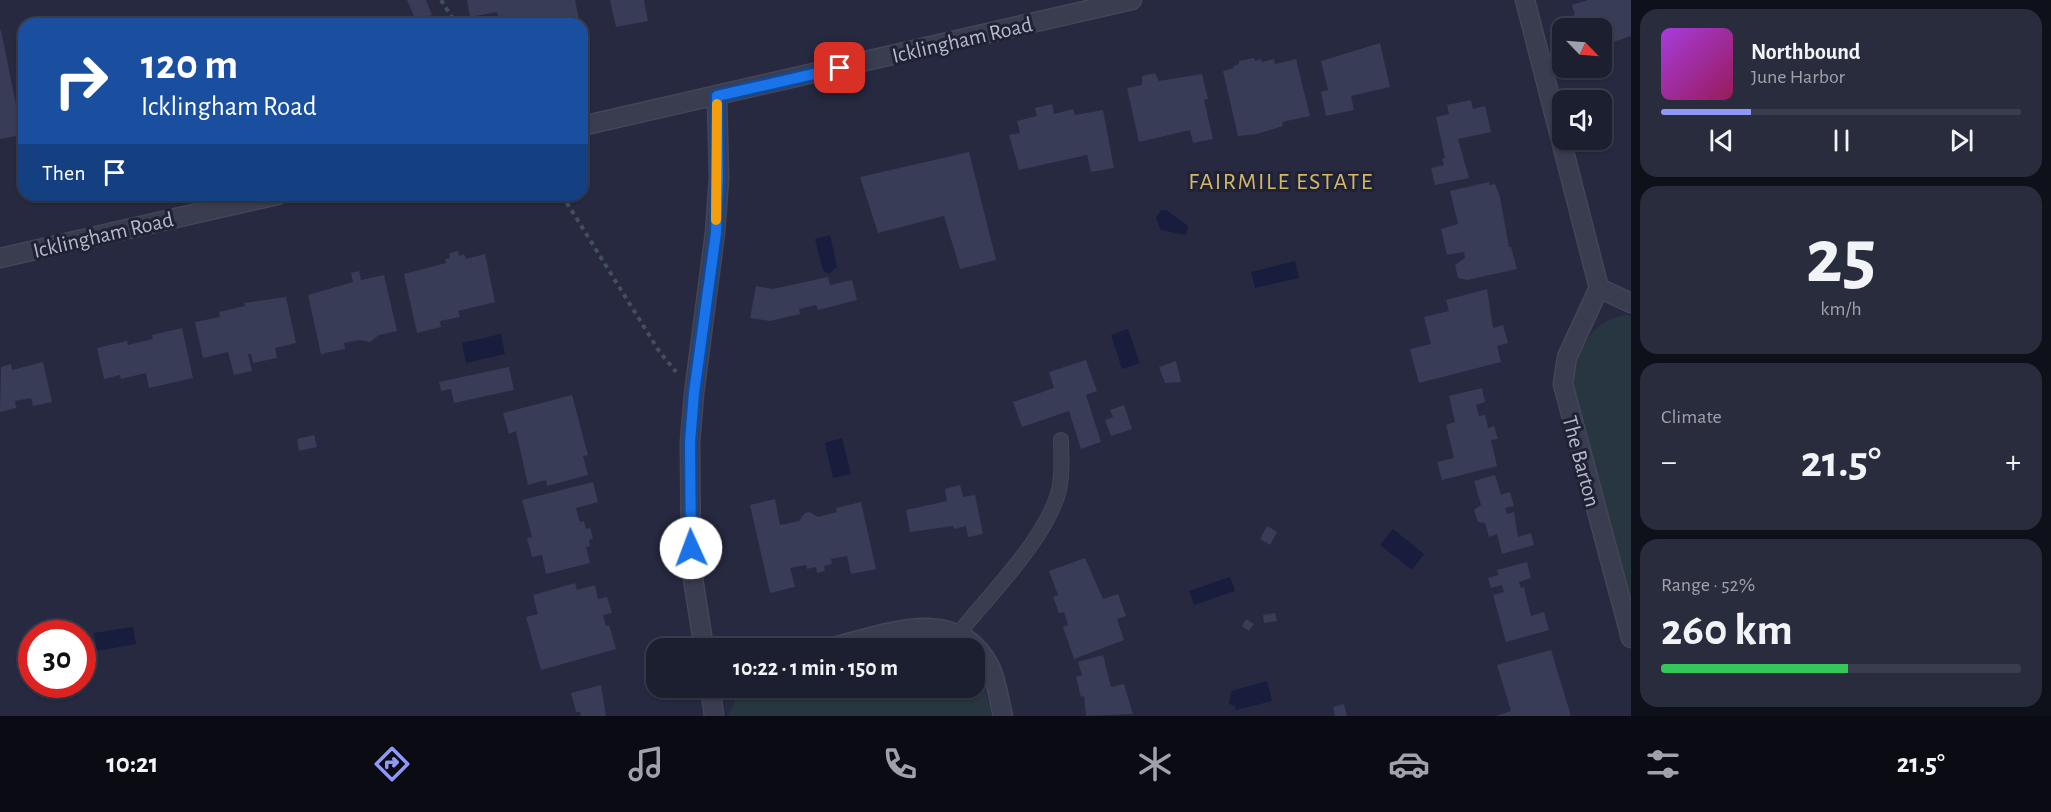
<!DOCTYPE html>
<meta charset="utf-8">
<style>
:root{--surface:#1c1f30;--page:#292c3c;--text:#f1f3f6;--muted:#a0a2ab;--line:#3a3d4c;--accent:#8f98f7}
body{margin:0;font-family:"Alegreya Sans",sans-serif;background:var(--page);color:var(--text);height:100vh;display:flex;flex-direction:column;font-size:22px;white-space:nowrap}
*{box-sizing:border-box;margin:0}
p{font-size:20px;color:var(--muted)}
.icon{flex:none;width:33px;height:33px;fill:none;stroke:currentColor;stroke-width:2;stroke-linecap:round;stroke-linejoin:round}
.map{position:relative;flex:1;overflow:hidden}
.details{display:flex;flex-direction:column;gap:9px;padding:9px;background:#0f111a;width:420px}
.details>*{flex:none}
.banner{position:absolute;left:18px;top:18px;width:570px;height:183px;border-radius:18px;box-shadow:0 2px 4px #0004,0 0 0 2px var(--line);background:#1a4fa0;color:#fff;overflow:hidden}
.needle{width:39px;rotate:115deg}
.buttons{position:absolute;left:1552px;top:18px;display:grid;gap:12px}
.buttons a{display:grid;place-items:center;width:60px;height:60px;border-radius:12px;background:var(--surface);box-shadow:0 2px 4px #0004,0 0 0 2px var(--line);font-size:30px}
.speed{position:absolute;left:18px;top:620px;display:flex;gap:12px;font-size:30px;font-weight:700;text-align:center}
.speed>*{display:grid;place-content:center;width:78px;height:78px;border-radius:50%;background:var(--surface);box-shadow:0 2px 4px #0004,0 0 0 2px var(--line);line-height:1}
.speed .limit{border:9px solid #d22;background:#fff;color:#111}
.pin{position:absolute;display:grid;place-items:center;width:51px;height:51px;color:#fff;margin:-26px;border-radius:12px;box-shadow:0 3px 9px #0006}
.me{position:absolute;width:66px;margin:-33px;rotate:358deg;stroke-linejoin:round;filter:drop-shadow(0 0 4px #0008)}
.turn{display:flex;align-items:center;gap:21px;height:126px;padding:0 24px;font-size:27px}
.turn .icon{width:78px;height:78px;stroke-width:2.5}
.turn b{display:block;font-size:42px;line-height:51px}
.then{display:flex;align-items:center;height:57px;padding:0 24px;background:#0003;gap:12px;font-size:22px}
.big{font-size:45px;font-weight:700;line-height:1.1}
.details .tile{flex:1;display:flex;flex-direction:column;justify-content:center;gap:9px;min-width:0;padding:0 21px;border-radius:18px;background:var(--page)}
.details .dial{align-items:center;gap:0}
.dial b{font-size:78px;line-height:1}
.song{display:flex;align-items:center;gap:18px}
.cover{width:72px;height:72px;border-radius:9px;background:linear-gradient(135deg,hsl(280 70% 55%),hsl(330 70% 35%))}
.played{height:6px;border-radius:3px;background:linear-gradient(90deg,var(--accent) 25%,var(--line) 25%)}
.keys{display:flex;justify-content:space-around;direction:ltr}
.heat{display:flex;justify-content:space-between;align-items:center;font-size:33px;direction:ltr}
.charge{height:9px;border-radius:4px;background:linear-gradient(90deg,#34c759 52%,var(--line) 0)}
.trip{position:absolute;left:646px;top:638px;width:339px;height:60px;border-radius:18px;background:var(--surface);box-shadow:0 2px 4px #0004,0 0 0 2px var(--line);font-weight:700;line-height:60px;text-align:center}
.tab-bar{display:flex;height:96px;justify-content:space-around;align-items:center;background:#0b0c13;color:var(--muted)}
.tab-bar .icon{width:42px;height:42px}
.tab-bar .active{color:var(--accent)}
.tab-bar b{font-size:27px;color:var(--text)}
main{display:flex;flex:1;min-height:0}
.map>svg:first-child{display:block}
.green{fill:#283641}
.water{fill:#181d3e}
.building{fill:#383c56}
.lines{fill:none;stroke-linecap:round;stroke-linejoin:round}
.service-casing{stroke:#434559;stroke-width:16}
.minor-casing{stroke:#434559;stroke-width:21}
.path{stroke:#415059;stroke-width:4;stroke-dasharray:4.5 4.5;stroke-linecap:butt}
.service{stroke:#3a3c50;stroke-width:14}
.minor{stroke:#3a3c50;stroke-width:18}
.route-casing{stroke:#114b97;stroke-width:15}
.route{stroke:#1a73e8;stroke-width:10}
.slow{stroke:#f59e0b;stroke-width:10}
.labels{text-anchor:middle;stroke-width:6;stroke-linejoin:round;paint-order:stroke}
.street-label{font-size:22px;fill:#b6b8ca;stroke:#1f2135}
.neighbourhood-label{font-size:24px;letter-spacing:1.5px;fill:#d4b767;stroke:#1f2135}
</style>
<main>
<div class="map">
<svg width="1631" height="716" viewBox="0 0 1631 716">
<rect width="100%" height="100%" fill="#262940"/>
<g class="green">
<path d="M 1627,315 L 1631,316 L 1631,607 L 1572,386 C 1574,353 1591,319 1627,315 Z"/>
<polygon points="914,636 936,638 959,648 866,648"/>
<polygon points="975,666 981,675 992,716 728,716 739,692 745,687 975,687"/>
</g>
<g class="water">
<path d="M 1161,210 L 1166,210 C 1172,215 1184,221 1188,227 L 1186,235 L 1161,230 L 1156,218 Z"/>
<polygon points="830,235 837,267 829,274 823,270 815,239"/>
<polygon points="1295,261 1299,278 1255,288 1251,272"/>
<polygon points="1128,329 1140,363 1122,369 1111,335"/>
<polygon points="501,334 505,354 466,363 462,343"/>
<polygon points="842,438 851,474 833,478 825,443"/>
<polygon points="1393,529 1424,554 1412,570 1380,545"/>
<polygon points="1230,577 1235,591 1194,605 1189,591"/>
<polygon points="133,627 136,644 97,651 94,633"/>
<polygon points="1267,681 1272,701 1236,710 1235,706 1229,704 1231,691"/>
</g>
<g class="building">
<polygon points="407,0 426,0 432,15 416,21"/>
<polygon points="467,0 575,0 580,24 500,24 497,12 470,17"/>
<polygon points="610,0 644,0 648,21 616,27"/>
<polygon points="1588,0 1631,0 1631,36 1607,44 1602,50 1602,28 1572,28 1568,17 1575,15 1572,5"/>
<polygon points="405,18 407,24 382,24 382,23"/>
<polygon points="1,30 22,135 0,139 0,31"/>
<polygon points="1380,43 1390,87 1351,96 1354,110 1326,116 1321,92 1328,90 1321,61"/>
<polygon points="1254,58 1255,61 1261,59 1262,62 1274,59 1275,64 1296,59 1310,116 1282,122 1283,126 1257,134 1238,136 1223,71 1234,68 1233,66 1239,64 1239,61"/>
<polygon points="1155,73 1159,81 1202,74 1208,99 1204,100 1213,139 1193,143 1190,130 1139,142 1127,88 1142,85 1142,76"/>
<polygon points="1471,100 1473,109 1485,106 1491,132 1458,139 1469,178 1435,185 1431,168 1444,165 1442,159 1445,158 1436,117 1449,114 1447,105"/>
<polygon points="1052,104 1054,114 1073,109 1075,115 1103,110 1114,168 1091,172 1087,155 1019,170 1009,135 1020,133 1017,121 1037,116 1035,108"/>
<polygon points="969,152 996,260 960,269 944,216 878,233 860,177"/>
<polygon points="1489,182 1489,185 1495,184 1500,197 1509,247 1511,247 1517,269 1467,280 1458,278 1455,265 1465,258 1464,252 1447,255 1441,229 1458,224 1450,191"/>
<polygon points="458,251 459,256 464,254 466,259 485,254 495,302 458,311 460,317 440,321 441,327 417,333 404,274 446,263 445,259 450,258 449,253"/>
<polygon points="359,271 361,280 384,275 397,331 379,335 370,342 360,340 344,343 345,349 321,354 308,295 353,282 351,273"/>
<polygon points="828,277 830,285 852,280 857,300 818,310 816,305 799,309 800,314 770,321 750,318 756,286 773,289"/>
<polygon points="1487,289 1493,328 1503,325 1508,343 1497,346 1501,362 1419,383 1410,349 1431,344 1424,317 1449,311 1446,300"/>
<polygon points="286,297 296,343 275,348 277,358 253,363 251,354 248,354 252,371 234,375 228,352 203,358 195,322 220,317 219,312 245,306 244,303"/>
<polygon points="182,328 193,378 149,388 146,373 121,379 120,375 104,379 97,348 127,341 128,345 153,339 152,335"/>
<polygon points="1086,360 1097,391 1086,395 1101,442 1081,449 1069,411 1022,427 1013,402 1054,388 1049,372"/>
<polygon points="1176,361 1181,382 1165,383 1159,367"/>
<polygon points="43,362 52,402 33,406 31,398 15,401 16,408 0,412 1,367 11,364 12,370"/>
<polygon points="509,367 514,390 454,403 451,389 441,391 439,382"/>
<polygon points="1482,388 1485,402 1476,405 1479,416 1485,415 1488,428 1494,426 1498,439 1491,440 1497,466 1442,480 1437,462 1454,458 1446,425 1455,422 1449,396"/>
<polygon points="572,395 588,455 583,456 588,475 547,486 546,480 528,485 516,431 509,434 503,413"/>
<polygon points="1124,405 1132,429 1111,436 1105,420 1113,417 1110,410"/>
<polygon points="314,435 317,447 299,451 297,439"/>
<polygon points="1495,475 1501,495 1510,492 1514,506 1505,508 1507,514 1514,512 1518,537 1531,533 1534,545 1502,554 1497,534 1489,537 1485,523 1478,522 1474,510 1481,505 1474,481"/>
<polygon points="593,482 598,502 576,508 580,522 584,521 586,529 590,528 593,538 589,540 590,546 586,547 590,563 546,574 542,555 532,557 527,538 532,537 522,500"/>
<polygon points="960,485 963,497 975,495 983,534 968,537 966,526 954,529 953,526 910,532 906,510 947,501 945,489"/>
<polygon points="775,499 780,525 799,521 805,513 810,512 818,517 837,512 836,508 861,502 876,569 851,574 847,556 831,559 832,564 824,566 825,571 817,573 816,567 807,569 806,565 790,568 795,587 770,593 750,505"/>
<polygon points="1267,526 1277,532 1270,545 1260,539"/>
<polygon points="1085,558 1103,599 1118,594 1126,616 1117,619 1124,640 1074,659 1063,627 1068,625 1064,612 1059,613 1053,597 1058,595 1049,571"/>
<polygon points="1527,562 1531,578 1519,582 1521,588 1524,587 1531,616 1544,612 1549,630 1506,642 1493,595 1504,592 1502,585 1491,588 1488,578 1499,575 1497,570"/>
<polygon points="575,583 577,590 595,585 598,599 607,597 612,613 603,615 606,626 609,625 616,649 541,670 526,617 538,614 533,595"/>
<polygon points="1275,613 1277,621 1264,623 1263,615"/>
<polygon points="1246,619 1254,624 1249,631 1242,626"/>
<polygon points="1551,650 1571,716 1496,716 1511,711 1497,665"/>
<polygon points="1103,655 1111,687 1124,684 1133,714 1086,716 1084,696 1081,697 1076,677 1082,675 1078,662"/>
<polygon points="601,685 606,716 581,716 580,712 576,712 571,693"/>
<polygon points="1344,704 1347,716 1335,716 1333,707"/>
</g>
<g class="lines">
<defs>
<path id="service" d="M 959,633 C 990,594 1047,538 1059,490 C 1063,473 1061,456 1061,440"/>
<g id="minor">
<polyline points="1525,0 1599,288 1567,357 1563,384 1631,638"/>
<polyline points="582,126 1132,0"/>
<polyline points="0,258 277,195"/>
<polyline points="1599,288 1631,303"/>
<polyline points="704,648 691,566 690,442 694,394 715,233 719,178 717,96"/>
<path d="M 829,648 C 884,635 958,602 990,667 C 997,681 999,701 1003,716"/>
<polyline points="710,687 714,716"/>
</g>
</defs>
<use href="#service" class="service-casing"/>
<use href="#minor" class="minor-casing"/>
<g class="path">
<polyline points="441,0 456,24"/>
<polyline points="562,195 659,351 676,372"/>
</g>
<use href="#service" class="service"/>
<use href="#minor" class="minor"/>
</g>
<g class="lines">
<defs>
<polyline id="route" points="691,548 690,442 694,393 716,233 718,178 717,96 840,68"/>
</defs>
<use href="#route" class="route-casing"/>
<use href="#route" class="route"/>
<polyline class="slow" points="716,220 717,104"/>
</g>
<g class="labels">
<g class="street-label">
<text transform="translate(962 39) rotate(-13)" y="8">Icklingham Road</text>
<text transform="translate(103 234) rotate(-13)" y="8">Icklingham Road</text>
<text transform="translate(1582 461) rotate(75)" y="8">The Barton</text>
</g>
<g class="neighbourhood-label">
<text x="1281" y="189">FAIRMILE ESTATE</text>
</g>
</g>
</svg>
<div class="buttons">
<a><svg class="needle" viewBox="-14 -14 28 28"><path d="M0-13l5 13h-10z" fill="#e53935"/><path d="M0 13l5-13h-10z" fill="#a0a2ab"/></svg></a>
<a><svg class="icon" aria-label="sound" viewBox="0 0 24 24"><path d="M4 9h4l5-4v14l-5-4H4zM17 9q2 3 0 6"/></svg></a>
</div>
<div class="speed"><div class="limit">30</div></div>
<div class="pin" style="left:840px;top:68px;background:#d93025"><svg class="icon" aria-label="arrive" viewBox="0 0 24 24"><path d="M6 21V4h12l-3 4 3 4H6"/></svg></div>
<svg class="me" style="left:691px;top:548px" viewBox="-20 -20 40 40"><circle r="19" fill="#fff"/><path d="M0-13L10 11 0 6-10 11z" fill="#1a73e8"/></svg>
<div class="trip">10:22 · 1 min · 150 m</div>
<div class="banner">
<div class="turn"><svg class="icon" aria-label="right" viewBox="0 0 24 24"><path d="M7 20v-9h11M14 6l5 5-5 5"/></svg><div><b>120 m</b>Icklingham Road</div></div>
<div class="then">Then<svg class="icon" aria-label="arrive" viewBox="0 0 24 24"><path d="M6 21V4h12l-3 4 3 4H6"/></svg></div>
</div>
</div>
<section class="details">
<div class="tile">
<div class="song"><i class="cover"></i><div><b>Northbound</b><p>June Harbor</p></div></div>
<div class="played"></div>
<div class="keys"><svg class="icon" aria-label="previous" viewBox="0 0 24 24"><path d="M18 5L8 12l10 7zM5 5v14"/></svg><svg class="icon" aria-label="pause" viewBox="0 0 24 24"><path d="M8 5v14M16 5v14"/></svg><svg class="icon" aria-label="next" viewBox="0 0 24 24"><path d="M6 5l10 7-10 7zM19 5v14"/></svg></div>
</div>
<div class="tile dial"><b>25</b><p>km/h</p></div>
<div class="tile"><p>Climate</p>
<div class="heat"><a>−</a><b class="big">21.5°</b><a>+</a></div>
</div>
<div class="tile"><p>Range · 52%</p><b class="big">260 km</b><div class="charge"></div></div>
</section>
</main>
<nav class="tab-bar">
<b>10:21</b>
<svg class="icon active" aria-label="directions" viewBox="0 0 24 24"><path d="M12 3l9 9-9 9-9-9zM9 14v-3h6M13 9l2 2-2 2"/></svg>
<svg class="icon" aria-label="music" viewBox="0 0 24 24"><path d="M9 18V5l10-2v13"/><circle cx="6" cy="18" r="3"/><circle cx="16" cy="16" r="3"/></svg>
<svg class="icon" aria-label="phone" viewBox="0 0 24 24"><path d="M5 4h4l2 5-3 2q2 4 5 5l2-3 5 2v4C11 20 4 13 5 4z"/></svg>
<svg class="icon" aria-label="climate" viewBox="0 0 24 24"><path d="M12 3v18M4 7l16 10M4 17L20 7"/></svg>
<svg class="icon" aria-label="car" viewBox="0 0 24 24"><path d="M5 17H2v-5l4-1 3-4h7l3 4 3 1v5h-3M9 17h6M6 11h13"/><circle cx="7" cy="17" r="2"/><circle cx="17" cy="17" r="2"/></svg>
<svg class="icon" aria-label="filters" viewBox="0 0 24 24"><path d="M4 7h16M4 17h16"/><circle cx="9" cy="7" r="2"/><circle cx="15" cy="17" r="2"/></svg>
<b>21.5°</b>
</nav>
